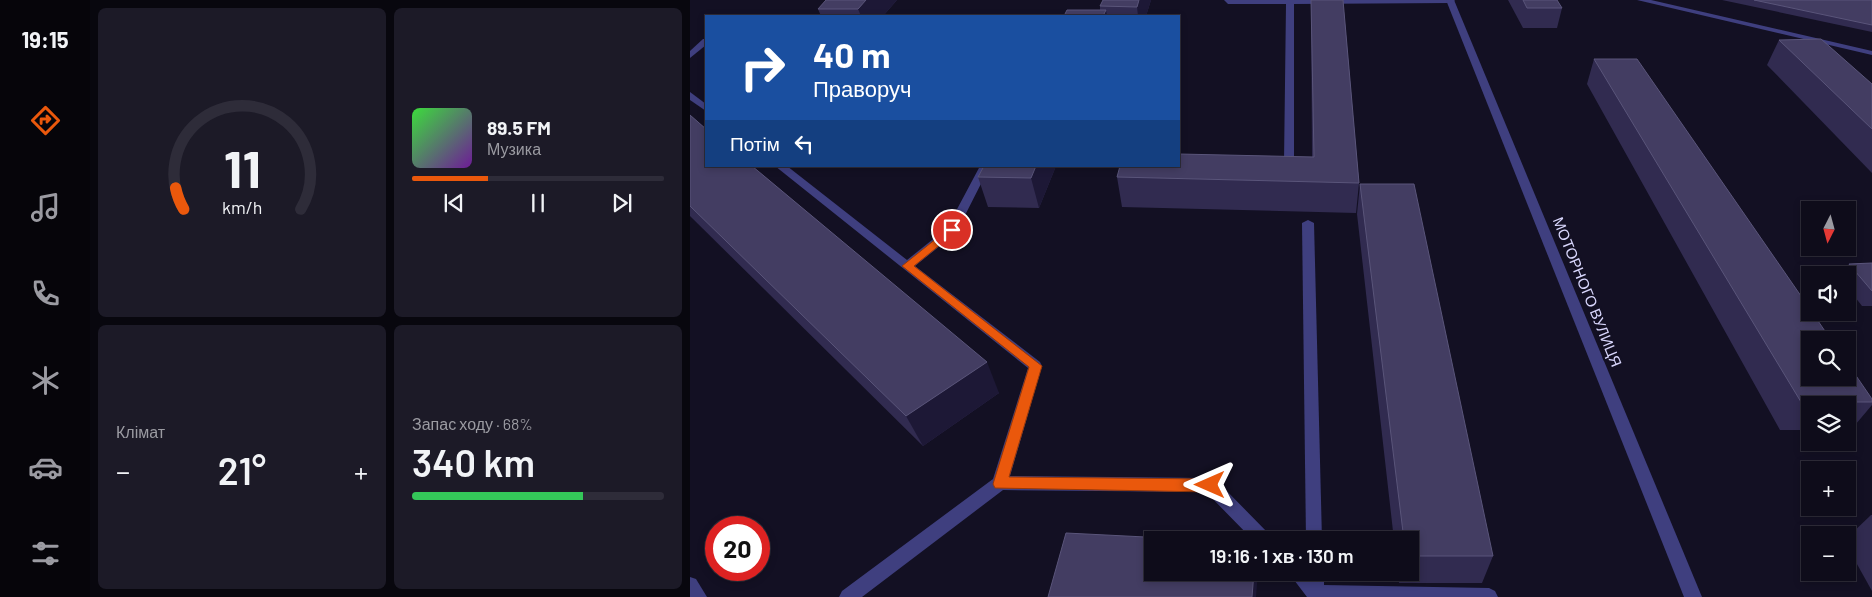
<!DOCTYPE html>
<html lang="uk">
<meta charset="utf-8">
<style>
:root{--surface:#0e0c1a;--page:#1c1a27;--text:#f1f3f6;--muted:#9b9ba2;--line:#2e2c39;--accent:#ea580c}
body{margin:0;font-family:Barlow,sans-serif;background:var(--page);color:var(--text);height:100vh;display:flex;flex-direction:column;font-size:19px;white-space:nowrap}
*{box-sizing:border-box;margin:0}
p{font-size:16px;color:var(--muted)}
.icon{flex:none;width:28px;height:28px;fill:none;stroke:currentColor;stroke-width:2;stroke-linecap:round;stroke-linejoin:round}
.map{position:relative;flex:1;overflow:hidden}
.sheet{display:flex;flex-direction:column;gap:8px;padding:8px;background:#08070e;width:600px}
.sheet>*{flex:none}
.guide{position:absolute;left:15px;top:15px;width:475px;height:152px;border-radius:0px;box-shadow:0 2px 8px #0003,0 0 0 1px var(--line);background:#1a4fa0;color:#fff;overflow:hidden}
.needle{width:32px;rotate:186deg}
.fabs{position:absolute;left:1111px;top:201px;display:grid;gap:10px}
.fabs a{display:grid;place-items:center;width:55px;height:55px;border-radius:0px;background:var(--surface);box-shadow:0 2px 8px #0003,0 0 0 1px var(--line);font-size:25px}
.speed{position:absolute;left:15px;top:516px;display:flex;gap:10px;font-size:25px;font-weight:700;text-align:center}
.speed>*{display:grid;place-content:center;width:65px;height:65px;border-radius:50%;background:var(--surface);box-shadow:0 2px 8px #0003,0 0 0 1px var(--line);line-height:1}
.speed .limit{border:8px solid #d22;background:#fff;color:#111}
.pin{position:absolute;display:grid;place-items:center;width:42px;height:42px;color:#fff;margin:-21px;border:2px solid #fff;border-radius:50%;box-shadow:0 1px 5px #0007}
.me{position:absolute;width:55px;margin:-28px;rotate:270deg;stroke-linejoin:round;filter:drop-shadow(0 0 4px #0008)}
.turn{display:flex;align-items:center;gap:18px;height:105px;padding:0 25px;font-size:22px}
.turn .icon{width:65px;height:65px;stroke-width:2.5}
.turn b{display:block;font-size:35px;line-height:42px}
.then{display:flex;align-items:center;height:48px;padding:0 25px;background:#0003;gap:10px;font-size:19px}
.big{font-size:38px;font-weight:600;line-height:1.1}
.sheet .card{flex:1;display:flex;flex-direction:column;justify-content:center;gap:8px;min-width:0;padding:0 18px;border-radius:8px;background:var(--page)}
.sheet .dial{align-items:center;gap:0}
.dial svg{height:130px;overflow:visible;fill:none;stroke:var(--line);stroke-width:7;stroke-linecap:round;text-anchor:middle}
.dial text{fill:var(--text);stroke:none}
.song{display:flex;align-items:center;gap:15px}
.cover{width:60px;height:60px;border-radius:8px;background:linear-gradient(135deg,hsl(120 70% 55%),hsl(280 70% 35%))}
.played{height:5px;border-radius:2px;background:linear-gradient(90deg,var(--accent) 30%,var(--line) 30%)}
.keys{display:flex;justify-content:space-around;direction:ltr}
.heat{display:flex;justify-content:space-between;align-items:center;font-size:28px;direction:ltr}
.charge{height:8px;border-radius:4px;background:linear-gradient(90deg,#34c759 68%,var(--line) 0)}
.sheet .tiles{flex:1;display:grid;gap:8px;grid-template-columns:repeat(2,1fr)}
.trip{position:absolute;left:454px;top:531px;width:275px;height:50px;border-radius:0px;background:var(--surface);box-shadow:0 2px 8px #0003,0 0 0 1px var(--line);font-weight:600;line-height:50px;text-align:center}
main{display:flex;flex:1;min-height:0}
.tab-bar{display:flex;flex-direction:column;width:90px;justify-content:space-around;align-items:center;background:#06050a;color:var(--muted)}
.tab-bar .icon{width:35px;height:35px}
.tab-bar .on{color:var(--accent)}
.tab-bar b{font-size:22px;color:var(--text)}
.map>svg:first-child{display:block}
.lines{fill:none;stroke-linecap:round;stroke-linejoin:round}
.service{fill:#3f3f7f;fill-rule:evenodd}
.minor{fill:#3f3f7f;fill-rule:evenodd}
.tertiary{fill:#3f3f7f;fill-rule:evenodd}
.wall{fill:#312b50}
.shaded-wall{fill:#1d1836}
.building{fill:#433d62;stroke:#5a557a}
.route{fill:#ea580c;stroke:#983908}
.labels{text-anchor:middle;stroke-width:4.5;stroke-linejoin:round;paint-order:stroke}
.street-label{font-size:15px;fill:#d8d6fc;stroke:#131023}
</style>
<main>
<nav class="tab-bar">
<b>19:15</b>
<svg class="icon on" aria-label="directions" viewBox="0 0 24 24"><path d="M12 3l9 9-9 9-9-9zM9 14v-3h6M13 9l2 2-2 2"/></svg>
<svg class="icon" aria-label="music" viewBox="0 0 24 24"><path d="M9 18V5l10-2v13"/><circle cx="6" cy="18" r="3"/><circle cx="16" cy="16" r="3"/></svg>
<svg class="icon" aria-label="phone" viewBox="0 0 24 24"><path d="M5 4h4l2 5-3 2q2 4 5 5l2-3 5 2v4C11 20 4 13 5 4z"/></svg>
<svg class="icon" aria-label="climate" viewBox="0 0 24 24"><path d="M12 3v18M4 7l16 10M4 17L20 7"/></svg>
<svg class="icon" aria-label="car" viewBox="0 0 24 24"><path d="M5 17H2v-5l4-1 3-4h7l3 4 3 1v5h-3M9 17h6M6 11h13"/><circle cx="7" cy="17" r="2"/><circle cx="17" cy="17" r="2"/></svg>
<svg class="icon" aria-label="filters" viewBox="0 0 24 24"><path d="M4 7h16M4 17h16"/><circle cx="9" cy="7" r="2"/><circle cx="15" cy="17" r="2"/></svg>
</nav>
<section class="sheet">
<div class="tiles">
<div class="card dial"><svg viewBox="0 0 100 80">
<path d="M14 69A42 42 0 1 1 86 69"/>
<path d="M14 69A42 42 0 0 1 9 56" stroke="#ea580c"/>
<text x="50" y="56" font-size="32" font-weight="700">11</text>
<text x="50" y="72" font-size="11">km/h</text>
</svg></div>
<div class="card">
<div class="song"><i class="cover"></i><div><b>89.5 FM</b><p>Музика</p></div></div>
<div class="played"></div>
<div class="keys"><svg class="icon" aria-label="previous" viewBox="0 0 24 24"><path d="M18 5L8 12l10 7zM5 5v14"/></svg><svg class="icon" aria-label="pause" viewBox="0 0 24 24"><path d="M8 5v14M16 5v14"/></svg><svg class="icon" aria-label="next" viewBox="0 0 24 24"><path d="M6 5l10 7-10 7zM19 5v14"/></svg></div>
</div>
<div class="card"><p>Клімат</p>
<div class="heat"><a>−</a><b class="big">21°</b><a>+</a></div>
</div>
<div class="card"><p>Запас ходу · 68%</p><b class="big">340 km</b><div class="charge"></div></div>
</div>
</section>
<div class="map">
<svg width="1182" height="597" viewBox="0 0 1182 597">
<rect width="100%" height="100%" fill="#131023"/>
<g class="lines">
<g class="service">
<polygon points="534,0 764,0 765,1 761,3 604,4 604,162 599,165 594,162 596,4 538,4"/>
<polygon points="13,39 16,39 16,45 0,58 0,51"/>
<polygon points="0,92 16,104 16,111 0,100"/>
<polygon points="85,166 97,166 217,260 257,228 290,166 300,166 266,233 225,266 350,362 352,366 320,476 520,478 526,480 580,535 582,540 563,540 516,492 313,490 172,597 149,597 152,591 303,479 338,368"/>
<polygon points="618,220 624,223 632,540 616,540 612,223"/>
<polygon points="598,572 634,572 634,585 799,588 805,591 808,597 617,597"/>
</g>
<g class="minor">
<polygon points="756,0 764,0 1012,597 994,597"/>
<polygon points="947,0 961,0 1182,51 1182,55"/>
</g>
<polygon class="tertiary" points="0,577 6,579 17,597 0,597"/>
</g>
<g class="wall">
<polygon points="207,0 193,16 131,16 128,9"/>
<polygon points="461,0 456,16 374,16 410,10 410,6"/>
<polygon points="621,0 653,0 669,183 666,213 432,207 427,177 622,157"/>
<polygon points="818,0 867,0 872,8 867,28 833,28"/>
<polygon points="1032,0 1182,0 1182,32"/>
<polygon points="1089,40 1182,84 1182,173 1077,65"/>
<polygon points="904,59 1182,399 1182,405 1160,431 1158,431 1158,405 1120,405 1120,430 1090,430 897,84"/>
<polygon points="0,115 309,393 233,446 0,216"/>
<polygon points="366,166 349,208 298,207 288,177"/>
<polygon points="670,184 803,556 792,583 709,583 708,572 720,572 720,540 704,540 667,214"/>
<polygon points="1182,263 1182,306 1172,306 1158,288 1158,275 1151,275 1159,264"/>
<polygon points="1181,515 1182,515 1182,591 1158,548 1158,537"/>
</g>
<g class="shaded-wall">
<polygon points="176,0 207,0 193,16 171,16 168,9"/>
<polygon points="449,0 461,0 456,16 448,16 447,7"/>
<polygon points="416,10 417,16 413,16"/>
<polygon points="346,166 366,166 349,208 341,178"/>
<polygon points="297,362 309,393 233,446 216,416"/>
<polygon points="564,572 568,572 566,597 562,597"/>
</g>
<g class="building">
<polygon points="136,0 176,0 168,9 128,9"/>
<polygon points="413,0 449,0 447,7 410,6"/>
<polygon points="621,0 653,0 669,183 427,177 430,166 489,166 489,154 624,157"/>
<polygon points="833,0 867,0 872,8 837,8"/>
<polygon points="1064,0 1182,0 1182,25"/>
<polygon points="377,10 416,10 413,16 374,16"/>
<polygon points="1131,39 1182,84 1182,129 1089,40"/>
<polygon points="904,59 947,59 1120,309 1120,312 1122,312 1141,340 1120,340 1120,378 1158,378 1158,364 1182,399 1182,402 1111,402"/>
<polygon points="0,115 16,129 16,166 62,166 297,362 216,416 0,206"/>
<polygon points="294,166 346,166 341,178 288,177"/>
<polygon points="670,184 724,184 803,556 720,556 720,540 714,540"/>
<polygon points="1182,263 1182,291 1159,264"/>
<polygon points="376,533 515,540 462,540 462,572 564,572 562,597 358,597"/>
</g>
<polygon class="route" points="262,226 267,230 266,232 224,266 352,366 319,477 520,479 525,481 527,485 525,490 520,492 305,488 303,484 339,367 212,266"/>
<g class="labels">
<g class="street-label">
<text transform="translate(897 292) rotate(68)" y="5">МОТОРНОГО ВУЛИЦЯ</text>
</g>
</g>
</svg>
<div class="fabs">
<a><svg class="needle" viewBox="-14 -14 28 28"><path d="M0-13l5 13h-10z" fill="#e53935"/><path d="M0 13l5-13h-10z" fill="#9b9ba2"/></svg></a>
<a><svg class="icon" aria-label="sound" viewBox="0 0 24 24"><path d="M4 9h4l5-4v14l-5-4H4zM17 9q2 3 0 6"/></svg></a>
<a><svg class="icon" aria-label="search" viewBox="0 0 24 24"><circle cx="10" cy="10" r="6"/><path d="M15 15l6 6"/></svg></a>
<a><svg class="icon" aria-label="layers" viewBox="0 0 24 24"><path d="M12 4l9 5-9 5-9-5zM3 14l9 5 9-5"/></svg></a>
<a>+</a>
<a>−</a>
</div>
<div class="speed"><div class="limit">20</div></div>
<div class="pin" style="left:262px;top:230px;background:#d93025"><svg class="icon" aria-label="arrive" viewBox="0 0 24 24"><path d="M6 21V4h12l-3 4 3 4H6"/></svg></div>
<svg class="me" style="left:520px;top:485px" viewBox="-20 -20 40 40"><path d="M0-17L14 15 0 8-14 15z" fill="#ea580c" stroke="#fff" stroke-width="4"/></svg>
<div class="trip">19:16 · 1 хв · 130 m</div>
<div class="guide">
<div class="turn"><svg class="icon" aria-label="right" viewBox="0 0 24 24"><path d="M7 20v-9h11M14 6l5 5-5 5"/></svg><div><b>40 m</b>Праворуч</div></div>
<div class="then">Потім<svg class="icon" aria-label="left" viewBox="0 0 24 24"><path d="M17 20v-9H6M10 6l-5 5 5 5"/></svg></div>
</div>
</div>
</main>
